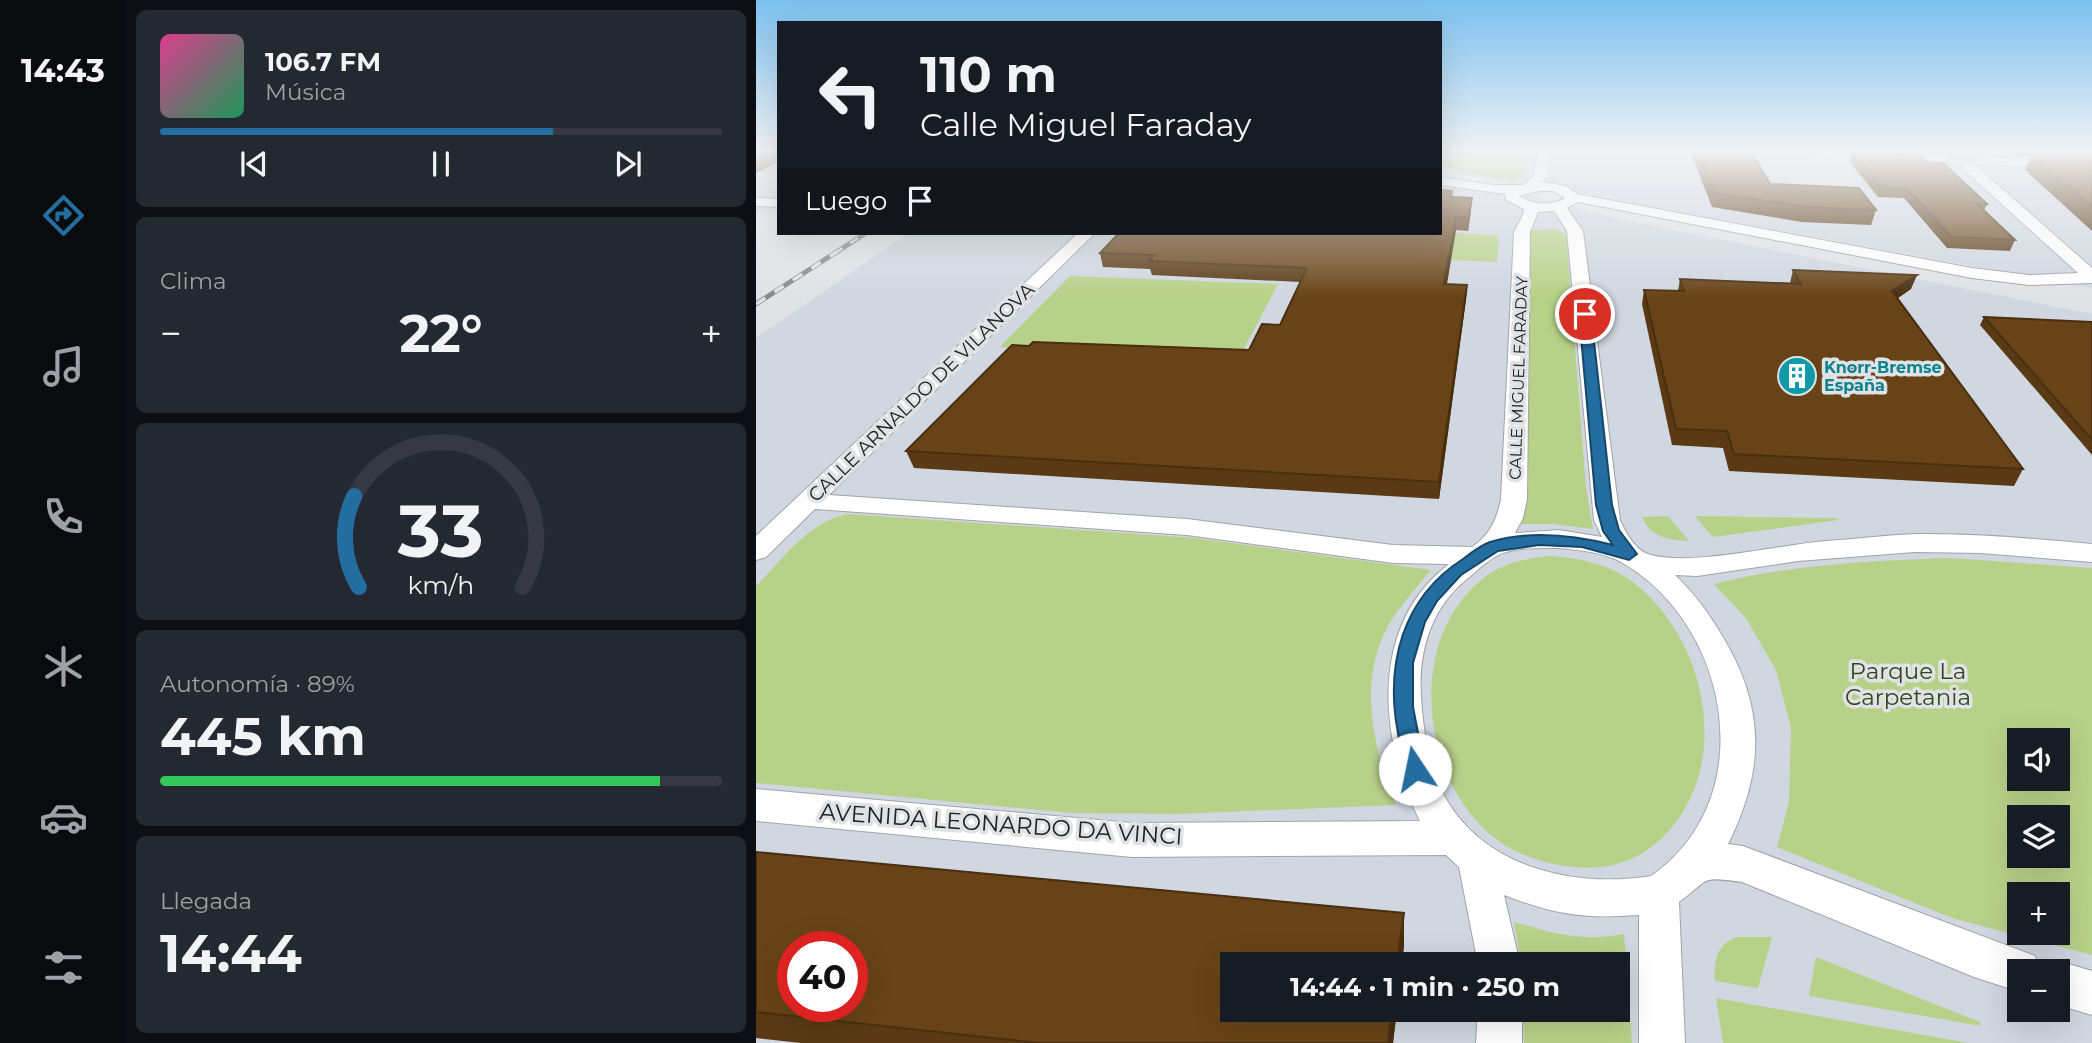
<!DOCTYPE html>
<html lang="es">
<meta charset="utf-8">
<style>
:root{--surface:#171b24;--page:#242831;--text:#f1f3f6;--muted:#9ea1a6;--line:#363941;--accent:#236da0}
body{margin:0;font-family:Montserrat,sans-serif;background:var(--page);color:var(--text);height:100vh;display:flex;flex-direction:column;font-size:26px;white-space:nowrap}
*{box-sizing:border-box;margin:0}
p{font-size:23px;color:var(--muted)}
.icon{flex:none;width:38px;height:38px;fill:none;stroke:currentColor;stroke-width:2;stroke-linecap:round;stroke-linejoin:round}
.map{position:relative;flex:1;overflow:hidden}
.drawer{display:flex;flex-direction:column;gap:10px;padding:10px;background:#0d0f14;width:630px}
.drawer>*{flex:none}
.guide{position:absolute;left:21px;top:21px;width:665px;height:214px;border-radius:0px;box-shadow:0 7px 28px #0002;background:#171b24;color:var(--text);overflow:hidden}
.buttons{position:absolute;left:1251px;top:728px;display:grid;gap:14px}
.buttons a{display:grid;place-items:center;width:63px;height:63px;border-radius:0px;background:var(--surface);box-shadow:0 7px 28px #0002;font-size:35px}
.speed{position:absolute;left:21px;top:931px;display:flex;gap:14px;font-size:35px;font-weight:700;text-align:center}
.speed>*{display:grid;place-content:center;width:91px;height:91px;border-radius:50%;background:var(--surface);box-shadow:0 7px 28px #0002;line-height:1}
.speed .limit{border:10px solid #d22;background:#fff;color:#111}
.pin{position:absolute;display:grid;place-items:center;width:60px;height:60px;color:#fff;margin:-30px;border:4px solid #fff;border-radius:50%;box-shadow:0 2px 7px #0007}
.me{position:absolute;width:77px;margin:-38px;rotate:349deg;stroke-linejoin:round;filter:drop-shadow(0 0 5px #0008)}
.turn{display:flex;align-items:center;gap:24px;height:147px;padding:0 28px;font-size:32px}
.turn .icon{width:91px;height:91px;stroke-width:2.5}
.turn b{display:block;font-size:49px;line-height:60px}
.then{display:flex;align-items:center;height:66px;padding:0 28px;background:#0003;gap:14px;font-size:26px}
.big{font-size:52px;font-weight:700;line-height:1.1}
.drawer .widget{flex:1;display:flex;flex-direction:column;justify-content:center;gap:10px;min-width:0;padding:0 24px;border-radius:10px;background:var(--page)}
.drawer .dial{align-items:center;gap:0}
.dial svg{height:182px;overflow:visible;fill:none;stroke:var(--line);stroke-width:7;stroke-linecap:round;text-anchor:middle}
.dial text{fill:var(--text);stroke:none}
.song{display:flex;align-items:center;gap:21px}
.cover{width:84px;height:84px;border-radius:10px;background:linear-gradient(135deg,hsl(330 70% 55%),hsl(150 70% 35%))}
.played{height:7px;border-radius:4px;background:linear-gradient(90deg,var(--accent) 70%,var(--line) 70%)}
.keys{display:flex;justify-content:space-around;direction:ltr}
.heat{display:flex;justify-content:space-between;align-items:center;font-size:38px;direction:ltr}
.charge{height:10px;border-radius:5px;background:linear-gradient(90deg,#34c759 89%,var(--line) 0)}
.trip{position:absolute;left:464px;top:952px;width:410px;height:70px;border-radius:0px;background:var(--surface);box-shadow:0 7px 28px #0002;font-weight:700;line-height:70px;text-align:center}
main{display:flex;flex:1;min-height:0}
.menu{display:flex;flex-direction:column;width:126px;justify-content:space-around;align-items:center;background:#090b0e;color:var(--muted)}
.menu .icon{width:49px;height:49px}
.menu .on{color:var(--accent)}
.menu b{font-size:32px;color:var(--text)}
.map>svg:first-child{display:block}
.built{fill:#d0d7e1;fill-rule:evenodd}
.green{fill:#b8d189;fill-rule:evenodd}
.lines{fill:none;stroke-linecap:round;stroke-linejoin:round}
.minor-casing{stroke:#a1a3a7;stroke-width:2}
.minor{fill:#fff;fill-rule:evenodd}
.rail-far1-casing{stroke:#87898b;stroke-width:4.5}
.rail-casing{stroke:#87898b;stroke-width:5}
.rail-far1{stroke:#e0e3e6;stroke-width:2.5;stroke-dasharray:9;stroke-linecap:butt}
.rail{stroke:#e0e3e6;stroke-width:3.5;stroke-dasharray:11;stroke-linecap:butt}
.wall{fill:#593a14}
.shaded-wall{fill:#492f10}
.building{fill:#684317;stroke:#492f10;stroke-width:2;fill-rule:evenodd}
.route{fill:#236da0;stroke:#174768;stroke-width:2}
.labels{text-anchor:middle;stroke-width:7;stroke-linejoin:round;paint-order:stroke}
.far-culture-label{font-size:16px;font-weight:bold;fill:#0d838f;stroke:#e0e3e6;text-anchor:start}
.far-street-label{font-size:16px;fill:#202122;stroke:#e0e3e6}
.street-label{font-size:19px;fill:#202122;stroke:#e0e3e6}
.near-park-label{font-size:23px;fill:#37431c;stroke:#e0e3e6}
.near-street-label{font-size:23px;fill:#202122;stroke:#e0e3e6}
</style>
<main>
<nav class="menu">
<b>14:43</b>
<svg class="icon on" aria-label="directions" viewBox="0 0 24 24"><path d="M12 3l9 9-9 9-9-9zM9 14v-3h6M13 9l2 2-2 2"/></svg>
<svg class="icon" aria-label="music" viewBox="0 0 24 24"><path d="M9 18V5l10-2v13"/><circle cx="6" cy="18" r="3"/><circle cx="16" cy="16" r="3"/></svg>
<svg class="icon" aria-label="phone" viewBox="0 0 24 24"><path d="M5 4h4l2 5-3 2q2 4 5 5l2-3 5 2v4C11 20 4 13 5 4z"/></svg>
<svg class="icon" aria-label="climate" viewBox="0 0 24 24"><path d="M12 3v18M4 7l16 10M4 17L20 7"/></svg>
<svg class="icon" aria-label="car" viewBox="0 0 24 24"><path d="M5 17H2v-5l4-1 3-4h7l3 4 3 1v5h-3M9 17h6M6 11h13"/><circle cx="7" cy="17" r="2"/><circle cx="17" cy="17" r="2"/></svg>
<svg class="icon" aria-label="filters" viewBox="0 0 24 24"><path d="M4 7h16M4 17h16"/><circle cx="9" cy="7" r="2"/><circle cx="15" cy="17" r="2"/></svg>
</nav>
<section class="drawer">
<div class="widget">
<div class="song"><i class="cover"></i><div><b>106.7 FM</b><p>Música</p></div></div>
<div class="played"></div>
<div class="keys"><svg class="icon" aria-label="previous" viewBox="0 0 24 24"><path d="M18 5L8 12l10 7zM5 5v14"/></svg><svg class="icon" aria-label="pause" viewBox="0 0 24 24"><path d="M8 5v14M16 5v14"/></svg><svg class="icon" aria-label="next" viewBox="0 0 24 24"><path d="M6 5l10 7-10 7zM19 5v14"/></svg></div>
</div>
<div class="widget"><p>Clima</p>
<div class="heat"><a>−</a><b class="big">22°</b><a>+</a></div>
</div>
<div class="widget dial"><svg viewBox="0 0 100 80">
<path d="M14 69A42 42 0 1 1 86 69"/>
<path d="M14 69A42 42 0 0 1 12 29" stroke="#236da0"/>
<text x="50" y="56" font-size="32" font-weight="700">33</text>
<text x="50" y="72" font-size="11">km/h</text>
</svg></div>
<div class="widget"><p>Autonomía · 89%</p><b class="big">445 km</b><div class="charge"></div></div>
<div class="widget"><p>Llegada</p><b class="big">14:44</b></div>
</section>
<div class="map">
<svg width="1336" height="1043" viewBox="0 0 1336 1043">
<rect width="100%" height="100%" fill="#e0e3e6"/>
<g class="built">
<polygon points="0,151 23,151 23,213 0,212"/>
<polygon points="684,151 1336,151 1336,288 821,193 684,172"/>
<path d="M 684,176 L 737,184 L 853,217 L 1336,314 L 1336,1043 L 0,1043 L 0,338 L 153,233 L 684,233 ZM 1264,740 L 1302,740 L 1302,779 L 1264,779 ZM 1264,817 L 1302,817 L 1302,856 L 1264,856 ZM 1264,894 L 1302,894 L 1302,933 L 1264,933 ZM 37,947 L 96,947 L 96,1006 L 37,1006 ZM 476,964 L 861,964 L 861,1010 L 476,1010 ZM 1264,971 L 1302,971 L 1302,1010 L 1264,1010 Z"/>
</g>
<g class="green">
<polygon points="684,151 763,151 771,158 768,176 758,182 684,167"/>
<polygon points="799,229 810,234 830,488 837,529 796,524 765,524 770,495 772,234 776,230"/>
<polygon points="684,232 743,235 741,262 538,254 550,233"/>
<polygon points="314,276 522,284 483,358 244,347"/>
<path d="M 92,514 L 439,538 L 675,570 C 660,588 644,606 632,626 C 601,682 618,750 640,805 L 419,814 L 315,813 L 0,783 L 0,586 C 28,558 52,522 92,514 Z"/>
<path d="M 912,516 L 933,541 C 913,540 894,537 886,517 Z"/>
<polygon points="939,516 1080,518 1082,520 957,537"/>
<path d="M 794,556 C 822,558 850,563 874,580 C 947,633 976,753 917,826 C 892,857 859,871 819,867 C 787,865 752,852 728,829 C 662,764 652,631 733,574 C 751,562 773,558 794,556 Z"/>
<path d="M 1195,558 L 1336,568 L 1336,955 L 1196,918 L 1021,847 L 1033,802 L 1035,728 L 1020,670 L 990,618 L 958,584 C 1037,564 1115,561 1195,558 ZM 1264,740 L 1302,740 L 1302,779 L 1264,779 ZM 1264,817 L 1302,817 L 1302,856 L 1264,856 ZM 1264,894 L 1302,894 L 1302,933 L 1264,933 Z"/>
<path d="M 758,922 C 800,934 824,942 868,934 L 876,1043 L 768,1043 L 767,1010 L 861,1010 L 861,964 L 765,964 Z"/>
<path d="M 981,937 L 1016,937 L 1002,988 L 959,981 C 957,962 961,943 981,937 Z"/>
<polygon points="1060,957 1224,1022 1225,1026 1053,996"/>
<polygon points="960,998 1213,1043 967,1043"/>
</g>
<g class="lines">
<defs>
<g id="minor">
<path d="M 783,151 L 795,151 L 791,177 L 786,182 L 810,186 L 821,194 L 1216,268 L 1273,275 L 1322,273 L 1207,169 L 1205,166 L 1212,162 L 1217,163 L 1336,268 L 1336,283 L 1273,285 L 1216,278 L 822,202 L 811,208 L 827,231 L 864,520 C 870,533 879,551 895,555 C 938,566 1022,545 1070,541 C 1100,539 1130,535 1160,534 C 1219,533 1278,539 1336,544 L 1336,562 L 1224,553 L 1159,552 L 1042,561 L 941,576 L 919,575 C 939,594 955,616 968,639 C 1010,710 1008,772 972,844 L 987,846 L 1279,956 L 1285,971 L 1264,971 L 1264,992 L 1218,977 L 986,882 C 942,876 955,879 923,902 L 929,1043 L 883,1043 L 883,915 C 828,919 800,915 748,895 L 764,964 L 722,964 L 703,867 L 690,855 L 376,857 L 0,821 L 0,789 L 376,823 L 664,821 C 623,739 612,626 693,564 L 637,563 L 431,535 L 59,509 L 10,557 L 0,560 L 0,536 L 322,233 L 339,233 L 73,495 L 431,519 L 637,545 L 716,547 C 734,535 741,519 745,499 L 758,232 L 767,215 L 768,209 L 750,200 L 749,194 L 684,185 L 684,177 L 737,185 L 768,185 L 777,176 ZM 784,191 L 797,191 L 809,198 C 794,206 777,205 763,196 ZM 798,211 L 811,231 L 838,520 L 846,537 L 803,530 L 759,533 L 767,518 L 771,499 L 774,232 L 782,212 ZM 803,548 C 824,550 846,552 865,562 C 974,624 1007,798 895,876 C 820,888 731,869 690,799 C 673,769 667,730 665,697 C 662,651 675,608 711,579 C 723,569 736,556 750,552 C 767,547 786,548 803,548 Z"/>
<polygon points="1023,151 1187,155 1193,159 1187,163 1029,155"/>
<polygon points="1226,157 1336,163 1336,171 1221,164 1219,161"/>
<polygon points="0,198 23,199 23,207 0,206"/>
<polygon points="1302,961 1336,971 1336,1015 1302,1005 1302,971 1285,971 1287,968"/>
<polygon points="722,1010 766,1010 766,1043 720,1043"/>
</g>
</defs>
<use href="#minor" class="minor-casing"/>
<use href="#minor" class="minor"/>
<defs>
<polyline id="rail-far1" points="79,253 110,233"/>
<polyline id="rail" points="0,304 82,251"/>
</defs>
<use href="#rail-far1" class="rail-far1-casing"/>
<use href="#rail" class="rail-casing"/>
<use href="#rail-far1" class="rail-far1"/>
<use href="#rail" class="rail"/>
</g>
<g class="wall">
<polygon points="934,151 995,151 1014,184 1120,210 1115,225 1046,222 956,207"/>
<polygon points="1096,151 1171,162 1231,204 1228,211 1259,240 1254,251 1191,248 1148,198 1122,197 1093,161"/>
<polygon points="1248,151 1336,151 1336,231 1269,170 1274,157 1253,156"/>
<polygon points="696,191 696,197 715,210 712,231 700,230 691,284 711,285 710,299 683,499 158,468 150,451 493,350 524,325 545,282 396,275 394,269 347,267 344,253"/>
<polygon points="1037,270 1155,289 1142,298 1267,469 1258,486 973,471 967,448 916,445 886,304 888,290 922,291 924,279 1034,283"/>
<polygon points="1228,317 1336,322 1336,455 1224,325"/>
<polygon points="0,852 648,913 648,945 637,1043 45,1043 0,1038"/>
</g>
<g class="shaded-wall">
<polygon points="7,151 23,151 23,162 0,173 0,155"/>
<polygon points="716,198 715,210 712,231 712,218"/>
<polygon points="700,217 700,230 688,298 688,284"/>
<polygon points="1161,275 1155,289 1131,305 1136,291"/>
<polygon points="711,285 710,299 683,499 683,482"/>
<polygon points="648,913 648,945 646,964 641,964"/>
<polygon points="636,1010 641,1010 637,1043 632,1043"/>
</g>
<g class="building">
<polygon points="942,151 995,151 1014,184 1103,188 1120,210 1050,207 959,193"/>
<polygon points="1096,151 1165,155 1171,162 1187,163 1231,204 1221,204 1259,240 1195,237 1151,188 1125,187"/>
<polygon points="1275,154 1336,158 1336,207"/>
<polygon points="684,190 696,191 695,197 716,198 712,218 700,217 688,284 711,285 683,482 150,451 256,345 273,346 277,342 493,350 506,324 524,325 551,268 393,261 398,255 344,253 363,233 684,233"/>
<polygon points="1037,270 1161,275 1136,291 1267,469 978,454 971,431 920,429 888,290 928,291 924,279 1045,284"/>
<polygon points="1228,317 1336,322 1336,440"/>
<path d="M 0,852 L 648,913 L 641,964 L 476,964 L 476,1010 L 636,1010 L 632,1043 L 283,1043 L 0,1012 ZM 37,947 L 96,947 L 96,1006 L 37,1006 Z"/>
</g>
<linearGradient id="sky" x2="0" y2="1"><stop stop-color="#7bc0ef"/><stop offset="0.51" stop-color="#f1f2f4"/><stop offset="1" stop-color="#f1f2f4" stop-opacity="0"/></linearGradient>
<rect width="1336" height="297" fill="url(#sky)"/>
<path class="route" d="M 829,311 L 835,314 L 856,505 L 863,530 L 881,554 L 873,560 L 826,547 L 783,545 L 742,551 L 705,575 L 681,601 L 669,622 L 657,663 L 657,707 L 669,769 L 666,775 L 659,778 L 651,775 C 645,762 644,747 642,733 C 629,665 646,598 707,559 C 715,553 725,545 734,542 C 774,530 818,535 857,545 L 847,531 L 840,505 L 823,314 Z"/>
<defs>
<symbol id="building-disc" viewBox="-11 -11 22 22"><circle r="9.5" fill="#0f9aa8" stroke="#e0e3e6"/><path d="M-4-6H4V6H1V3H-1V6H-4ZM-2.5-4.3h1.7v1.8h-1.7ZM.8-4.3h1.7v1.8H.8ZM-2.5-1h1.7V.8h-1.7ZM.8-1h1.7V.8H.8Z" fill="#fff"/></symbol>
</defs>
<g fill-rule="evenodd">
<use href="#building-disc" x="1019" y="354" width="44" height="44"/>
</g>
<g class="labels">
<g class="far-culture-label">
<text x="1068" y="373">Knorr-Bremse<tspan x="1068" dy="18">España</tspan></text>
</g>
<g class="far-street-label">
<text transform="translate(762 378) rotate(-88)" y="6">CALLE MIGUEL FARADAY</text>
</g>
<g class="street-label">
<text transform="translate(165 392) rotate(-44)" y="7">CALLE ARNALDO DE VILANOVA</text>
</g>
<g class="near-park-label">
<text x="1152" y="679">Parque La<tspan x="1152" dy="26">Carpetania</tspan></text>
</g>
<g class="near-street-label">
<text transform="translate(245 824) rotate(4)" y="8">AVENIDA LEONARDO DA VINCI</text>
</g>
</g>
</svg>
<div class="buttons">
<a><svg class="icon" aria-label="sound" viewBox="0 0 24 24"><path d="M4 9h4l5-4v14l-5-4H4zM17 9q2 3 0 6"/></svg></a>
<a><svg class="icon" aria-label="layers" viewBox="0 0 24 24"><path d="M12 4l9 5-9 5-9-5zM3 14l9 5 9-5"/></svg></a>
<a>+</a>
<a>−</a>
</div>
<div class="speed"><div class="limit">40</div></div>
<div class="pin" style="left:829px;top:314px;background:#d93025"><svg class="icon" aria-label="arrive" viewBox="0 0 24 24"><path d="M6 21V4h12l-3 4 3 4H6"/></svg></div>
<svg class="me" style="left:659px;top:769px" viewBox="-20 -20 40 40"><circle r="19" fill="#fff"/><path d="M0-13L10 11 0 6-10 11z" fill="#236da0"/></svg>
<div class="trip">14:44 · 1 min · 250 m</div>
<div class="guide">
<div class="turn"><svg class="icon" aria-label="left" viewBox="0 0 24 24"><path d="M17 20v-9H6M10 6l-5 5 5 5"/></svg><div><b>110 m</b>Calle Miguel Faraday</div></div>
<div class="then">Luego<svg class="icon" aria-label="arrive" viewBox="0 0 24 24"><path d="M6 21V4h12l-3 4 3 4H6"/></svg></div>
</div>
</div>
</main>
